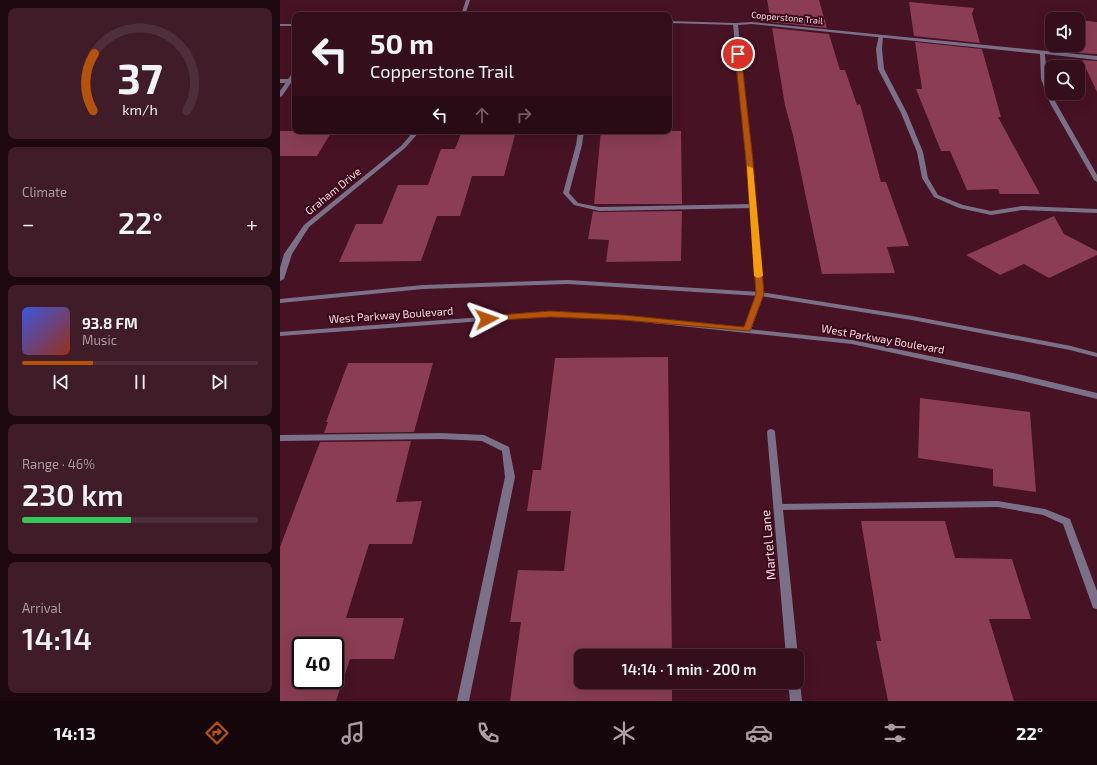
<!DOCTYPE html>
<meta charset="utf-8">
<style>
:root{--surface:#340e1b;--page:#3f1c28;--text:#f1f3f6;--muted:#a99ca3;--line:#4e2e3a;--accent:#b45309}
body{margin:0;font-family:"Exo 2",sans-serif;background:var(--page);color:var(--text);height:100vh;display:flex;flex-direction:column;font-size:15px;white-space:nowrap}
*{box-sizing:border-box;margin:0}
p{font-size:13px;color:var(--muted)}
.icon{flex:none;width:22px;height:22px;fill:none;stroke:currentColor;stroke-width:2;stroke-linecap:round;stroke-linejoin:round}
.map{position:relative;flex:1;overflow:hidden}
.panel{display:flex;flex-direction:column;gap:8px;padding:8px;background:#1d080f;width:280px}
.panel>*{flex:none}
.banner{position:absolute;left:12px;top:12px;width:380px;height:122px;border-radius:8px;box-shadow:0 4px 16px #0002,0 0 0 1px var(--line);background:#340e1b;color:var(--text);overflow:hidden}
.buttons{position:absolute;left:765px;top:12px;display:grid;gap:8px}
.buttons a{display:grid;place-items:center;width:40px;height:40px;border-radius:8px;background:var(--surface);box-shadow:0 4px 16px #0002,0 0 0 1px var(--line);font-size:20px}
.speed{position:absolute;left:12px;top:637px;display:flex;gap:8px;font-size:20px;font-weight:700;text-align:center}
.speed>*{display:grid;place-content:center;width:52px;height:52px;border-radius:50%;background:var(--surface);box-shadow:0 4px 16px #0002,0 0 0 1px var(--line);line-height:1}
.speed .limit{border:2px solid #111;border-radius:6px;background:#fff;color:#111}
.pin{position:absolute;display:grid;place-items:center;width:34px;height:34px;color:#fff;margin:-17px;border:2px solid #fff;border-radius:50%;box-shadow:0 1px 4px #0007}
.me{position:absolute;width:44px;margin:-22px;rotate:86deg;stroke-linejoin:round;filter:drop-shadow(0 0 3px #0008)}
.turn{display:flex;align-items:center;gap:14px;height:84px;padding:0 12px;font-size:18px}
.turn .icon{width:52px;height:52px;stroke-width:2.5}
.turn b{display:block;font-size:28px;line-height:34px}
.lanes{display:flex;align-items:center;height:38px;padding:0 12px;background:#0003;justify-content:center;gap:20px;direction:ltr}
.lanes .off{opacity:.35}
.big{font-size:30px;font-weight:600;line-height:1.1}
.panel .tile{flex:1;display:flex;flex-direction:column;justify-content:center;gap:6px;min-width:0;padding:0 14px;border-radius:8px;background:var(--page)}
.panel .dial{align-items:center;gap:0}
.dial svg{height:104px;overflow:visible;fill:none;stroke:var(--line);stroke-width:7;stroke-linecap:round;text-anchor:middle}
.dial text{fill:var(--text);stroke:none}
.song{display:flex;align-items:center;gap:12px}
.cover{width:48px;height:48px;border-radius:6px;background:linear-gradient(135deg,hsl(230 70% 55%),hsl(10 70% 35%))}
.played{height:4px;border-radius:2px;background:linear-gradient(90deg,var(--accent) 30%,var(--line) 30%)}
.keys{display:flex;justify-content:space-around;direction:ltr}
.heat{display:flex;justify-content:space-between;align-items:center;font-size:22px;direction:ltr}
.charge{height:6px;border-radius:3px;background:linear-gradient(90deg,#34c759 46%,var(--line) 0)}
.trip{position:absolute;left:294px;top:649px;width:230px;height:40px;border-radius:8px;background:var(--surface);box-shadow:0 4px 16px #0002,0 0 0 1px var(--line);font-weight:600;line-height:40px;text-align:center}
.tabs{display:flex;height:64px;justify-content:space-around;align-items:center;background:#15060b;color:var(--muted)}
.tabs .icon{width:28px;height:28px}
.tabs .selected{color:var(--accent)}
.tabs b{font-size:18px;color:var(--text)}
main{display:flex;flex:1;min-height:0}
.map>svg:first-child{display:block}
.building{fill:#8a3d54;fill-rule:evenodd}
.lines{fill:none;stroke-linecap:round;stroke-linejoin:round}
.service{fill:#7a7188;fill-rule:evenodd}
.minor{fill:#7a7188;fill-rule:evenodd}
.tertiary{fill:#7a7188;fill-rule:evenodd}
.route{fill:#b45309;stroke:#753606}
.slow{fill:#f59e0b}
.labels{text-anchor:middle;stroke-width:4;stroke-linejoin:round;paint-order:stroke}
.far-street-label{font-size:9px;fill:#fddae1;stroke:#3b071b}
.street-label{font-size:11px;fill:#fddae1;stroke:#3b071b}
.near-street-label{font-size:13px;fill:#fddae1;stroke:#3b071b}
</style>
<main>
<section class="panel">
<div class="tile dial"><svg viewBox="0 0 100 80">
<path d="M14 69A42 42 0 1 1 86 69"/>
<path d="M14 69A42 42 0 0 1 15 25" stroke="#b45309"/>
<text x="50" y="56" font-size="32" font-weight="700">37</text>
<text x="50" y="72" font-size="11">km/h</text>
</svg></div>
<div class="tile"><p>Climate</p>
<div class="heat"><a>−</a><b class="big">22°</b><a>+</a></div>
</div>
<div class="tile">
<div class="song"><i class="cover"></i><div><b>93.8 FM</b><p>Music</p></div></div>
<div class="played"></div>
<div class="keys"><svg class="icon" aria-label="previous" viewBox="0 0 24 24"><path d="M18 5L8 12l10 7zM5 5v14"/></svg><svg class="icon" aria-label="pause" viewBox="0 0 24 24"><path d="M8 5v14M16 5v14"/></svg><svg class="icon" aria-label="next" viewBox="0 0 24 24"><path d="M6 5l10 7-10 7zM19 5v14"/></svg></div>
</div>
<div class="tile"><p>Range · 46%</p><b class="big">230 km</b><div class="charge"></div></div>
<div class="tile"><p>Arrival</p><b class="big">14:14</b></div>
</section>
<div class="map">
<svg width="817" height="701" viewBox="0 0 817 701">
<rect width="100%" height="100%" fill="#461224"/>
<g class="building">
<polygon points="487,0 539,0 547,28 491,22"/>
<polygon points="629,2 694,8 692,14 700,43 634,36"/>
<polygon points="798,20 817,22 817,54 798,53 795,45 798,45"/>
<polygon points="492,28 549,34 560,70 565,70 577,105 580,104 601,182 606,182 629,246 607,247 615,273 542,274 513,135 505,105"/>
<polygon points="635,42 702,49 721,117 718,117 760,194 720,194 718,189 687,190 670,151 661,151 636,89 642,89"/>
<polygon points="802,60 817,61 817,92"/>
<polygon points="0,131 52,131 37,156 0,156"/>
<polygon points="182,131 236,131 224,176 192,176 180,216 157,216 141,261 59,262 76,224 102,224 118,185 148,185 161,149 175,149"/>
<polygon points="321,131 401,131 402,204 314,204"/>
<polygon points="313,211 319,212 402,211 401,261 326,262 329,240 308,239"/>
<polygon points="774,216 784,234 817,251 817,255 769,278 744,264 720,275 686,255"/>
<polygon points="388,357 392,656 301,656 301,682 392,682 392,701 230,701 241,622 230,622 238,570 284,571 291,511 247,511 253,470 261,470 275,358"/>
<polygon points="68,363 153,363 134,432 44,433 48,422 46,422"/>
<polygon points="640,398 750,412 756,492 713,486 713,469 638,458"/>
<path d="M 131,441 L 116,502 L 142,501 L 132,544 L 89,544 L 66,618 L 124,618 L 114,659 L 70,659 L 56,701 L 0,701 L 0,547 L 40,442 ZM 21,646 L 55,646 L 55,680 L 21,680 Z"/>
<polygon points="581,521 665,521 675,558 732,559 751,619 709,619 734,701 608,701 596,641 601,641"/>
</g>
<g class="lines">
<g class="service">
<polygon points="389,21 455,23 457,24 455,25 389,23"/>
<rect x="0" y="24" width="15" height="2"/>
<polygon points="599,35 603,36 602,49 604,69 627,113 643,152 648,178 658,195 683,205 711,211 742,206 817,209 817,213 742,210 711,215 679,208 654,197 642,178 637,152 621,113 598,69 596,49"/>
<polygon points="15,71 15,77 2,96 0,97 0,91 13,72"/>
<polygon points="298,131 304,131 302,145 289,193 298,203 319,207 473,204 476,206 473,208 319,211 294,205 283,193 296,145"/>
<polygon points="161,433 204,435 229,447 235,477 189,701 177,701 225,477 222,451 202,441 161,439 0,441 0,435"/>
<polygon points="718,501 765,509 790,519 817,591 817,609 813,608 812,605 783,524 763,515 718,507 498,510 495,509 493,507 495,505 498,504"/>
</g>
<g class="minor">
<polygon points="186,0 190,0 185,15 181,15"/>
<polygon points="472,22 817,56 817,60 765,54 767,79 776,103 817,175 817,182 814,180 770,103 761,79 760,54 472,24 458,25 472,161 484,294 471,330 467,332 464,332 463,330 476,294 466,161 453,24 455,23"/>
<rect x="0" y="79" width="15" height="4"/>
<polygon points="134,131 140,131 125,148 29,227 12,254 4,279 0,281 0,268 4,254 24,225 121,146"/>
<polygon points="491,429 494,430 495,432 518,656 517,657 517,656 506,656 487,432 488,430"/>
<polygon points="517,678 520,682 522,701 510,701 508,682 517,682"/>
</g>
<g class="tertiary">
<polygon points="288,280 480,292 632,316 791,346 817,353 817,357 790,350 632,320 480,296 288,284 143,289 0,303 0,299 143,285"/>
<polygon points="270,312 343,316 572,340 738,374 817,393 817,399 738,380 572,344 343,320 270,316 0,336 0,332"/>
</g>
</g>
<polygon class="route" points="458,52 461,54 473,161 484,294 470,331 343,320 270,317 204,321 204,317 207,316 270,311 343,315 464,327 476,294 466,161 455,54"/>
<polygon class="slow" points="467,166 473,168 483,276 478,278 474,276"/>
<g class="labels">
<g class="far-street-label">
<text transform="translate(507 18) rotate(5)" y="3">Copperstone Trail</text>
</g>
<g class="street-label">
<text transform="translate(53 191) rotate(-39)" y="4">Graham Drive</text>
<text transform="translate(111 315) rotate(-4)" y="4">West Parkway Boulevard</text>
<text transform="translate(603 339) rotate(10)" y="4">West Parkway Boulevard</text>
</g>
<g class="near-street-label">
<text transform="translate(488 545) rotate(-95)" y="5">Martel Lane</text>
</g>
</g>
</svg>
<div class="buttons">
<a><svg class="icon" aria-label="sound" viewBox="0 0 24 24"><path d="M4 9h4l5-4v14l-5-4H4zM17 9q2 3 0 6"/></svg></a>
<a><svg class="icon" aria-label="search" viewBox="0 0 24 24"><circle cx="10" cy="10" r="6"/><path d="M15 15l6 6"/></svg></a>
</div>
<div class="speed"><div class="limit">40</div></div>
<div class="pin" style="left:458px;top:54px;background:#d93025"><svg class="icon" aria-label="arrive" viewBox="0 0 24 24"><path d="M6 21V4h12l-3 4 3 4H6"/></svg></div>
<svg class="me" style="left:207px;top:319px" viewBox="-20 -20 40 40"><path d="M0-17L14 15 0 8-14 15z" fill="#b45309" stroke="#fff" stroke-width="4"/></svg>
<div class="trip">14:14 · 1 min · 200 m</div>
<div class="banner">
<div class="turn"><svg class="icon" aria-label="left" viewBox="0 0 24 24"><path d="M17 20v-9H6M10 6l-5 5 5 5"/></svg><div><b>50 m</b>Copperstone Trail</div></div>
<div class="lanes"><svg class="icon" aria-label="left" viewBox="0 0 24 24"><path d="M17 20v-9H6M10 6l-5 5 5 5"/></svg><svg class="icon off" aria-label="ahead" viewBox="0 0 24 24"><path d="M12 20V5M6 11l6-6 6 6"/></svg><svg class="icon off" aria-label="right" viewBox="0 0 24 24"><path d="M7 20v-9h11M14 6l5 5-5 5"/></svg></div>
</div>
</div>
</main>
<nav class="tabs">
<b>14:13</b>
<svg class="icon selected" aria-label="directions" viewBox="0 0 24 24"><path d="M12 3l9 9-9 9-9-9zM9 14v-3h6M13 9l2 2-2 2"/></svg>
<svg class="icon" aria-label="music" viewBox="0 0 24 24"><path d="M9 18V5l10-2v13"/><circle cx="6" cy="18" r="3"/><circle cx="16" cy="16" r="3"/></svg>
<svg class="icon" aria-label="phone" viewBox="0 0 24 24"><path d="M5 4h4l2 5-3 2q2 4 5 5l2-3 5 2v4C11 20 4 13 5 4z"/></svg>
<svg class="icon" aria-label="climate" viewBox="0 0 24 24"><path d="M12 3v18M4 7l16 10M4 17L20 7"/></svg>
<svg class="icon" aria-label="car" viewBox="0 0 24 24"><path d="M5 17H2v-5l4-1 3-4h7l3 4 3 1v5h-3M9 17h6M6 11h13"/><circle cx="7" cy="17" r="2"/><circle cx="17" cy="17" r="2"/></svg>
<svg class="icon" aria-label="filters" viewBox="0 0 24 24"><path d="M4 7h16M4 17h16"/><circle cx="9" cy="7" r="2"/><circle cx="15" cy="17" r="2"/></svg>
<b>22°</b>
</nav>
